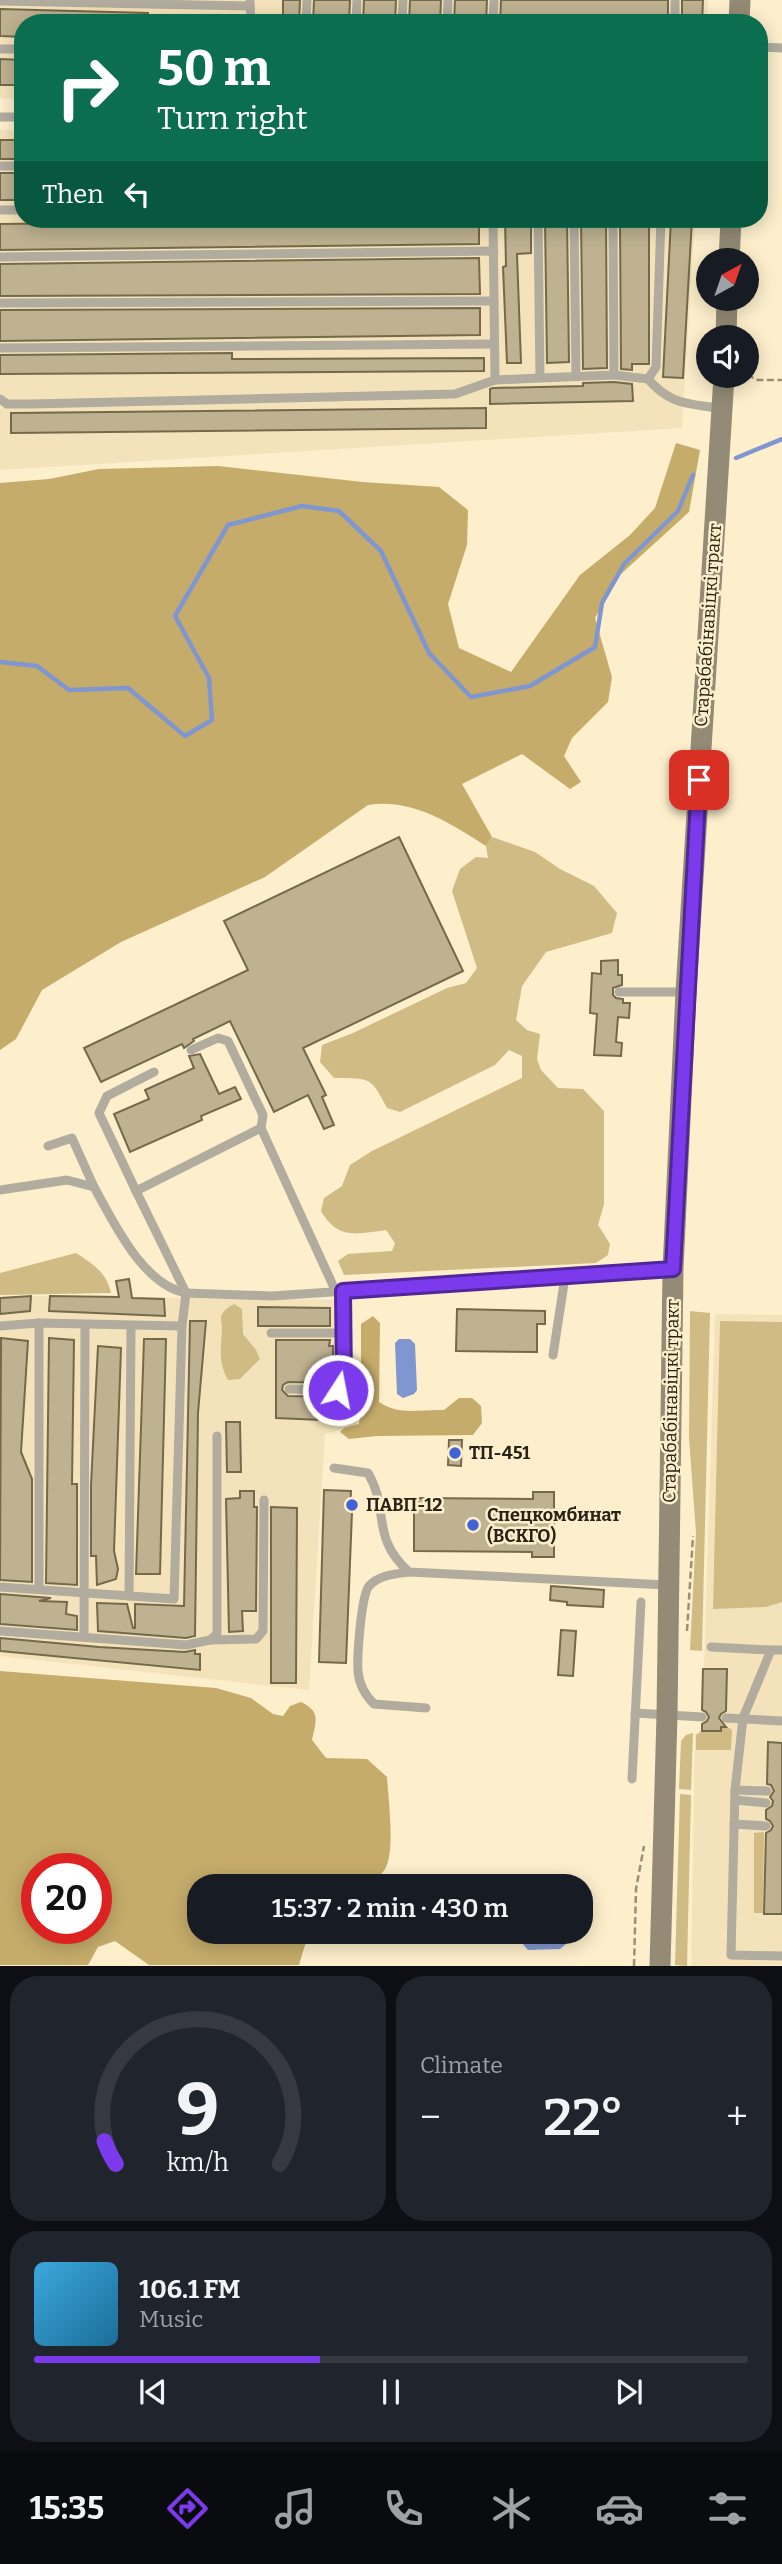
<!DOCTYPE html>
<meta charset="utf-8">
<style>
:root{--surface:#171b24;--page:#20242c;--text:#f1f3f6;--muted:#9ea1a6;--line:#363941;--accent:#7c3aed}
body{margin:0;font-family:Bitter,serif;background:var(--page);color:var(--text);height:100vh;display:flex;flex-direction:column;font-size:26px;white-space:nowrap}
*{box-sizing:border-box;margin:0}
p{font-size:23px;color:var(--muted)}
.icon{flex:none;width:38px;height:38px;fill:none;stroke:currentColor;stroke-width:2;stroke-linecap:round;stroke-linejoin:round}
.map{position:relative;height:1966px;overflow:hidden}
.sheet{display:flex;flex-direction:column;gap:10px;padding:10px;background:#0d0f14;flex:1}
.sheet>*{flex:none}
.banner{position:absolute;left:14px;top:14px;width:754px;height:214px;border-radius:28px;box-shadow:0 4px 18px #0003;background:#0b6e4f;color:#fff;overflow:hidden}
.needle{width:46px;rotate:40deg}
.fabs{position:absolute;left:696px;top:248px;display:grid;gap:14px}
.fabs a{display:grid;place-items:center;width:63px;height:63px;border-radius:50%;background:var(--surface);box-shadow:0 4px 18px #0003;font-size:35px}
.speed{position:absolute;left:21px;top:1853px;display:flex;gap:14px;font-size:35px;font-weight:700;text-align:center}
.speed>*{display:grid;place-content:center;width:91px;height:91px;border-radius:50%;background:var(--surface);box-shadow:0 4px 18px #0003;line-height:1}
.speed .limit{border:10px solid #d22;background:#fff;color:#111}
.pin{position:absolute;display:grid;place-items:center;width:60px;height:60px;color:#fff;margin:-30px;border-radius:14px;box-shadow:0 4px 10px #0006}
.me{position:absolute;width:77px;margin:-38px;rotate:11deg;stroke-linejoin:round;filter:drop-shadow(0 0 5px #0008)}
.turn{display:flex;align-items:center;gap:24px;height:147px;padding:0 28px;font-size:32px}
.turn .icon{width:91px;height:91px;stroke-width:2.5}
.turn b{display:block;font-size:49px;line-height:60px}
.then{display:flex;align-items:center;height:66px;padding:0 28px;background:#0003;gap:14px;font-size:26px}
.big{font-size:52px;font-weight:600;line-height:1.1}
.sheet .widget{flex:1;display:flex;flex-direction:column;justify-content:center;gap:10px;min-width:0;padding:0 24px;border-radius:28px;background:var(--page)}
.sheet .dial{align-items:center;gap:0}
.dial svg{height:182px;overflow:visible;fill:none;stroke:var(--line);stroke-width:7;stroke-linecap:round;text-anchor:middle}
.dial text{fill:var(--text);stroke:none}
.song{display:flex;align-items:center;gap:21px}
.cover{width:84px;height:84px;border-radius:10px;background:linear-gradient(135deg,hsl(200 70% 55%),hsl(200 70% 35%))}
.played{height:7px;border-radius:4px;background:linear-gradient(90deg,var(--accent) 40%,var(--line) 40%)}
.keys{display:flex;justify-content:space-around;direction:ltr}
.heat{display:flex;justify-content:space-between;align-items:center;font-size:38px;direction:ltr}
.sheet .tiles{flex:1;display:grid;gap:10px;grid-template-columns:1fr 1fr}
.widget:last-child{grid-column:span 2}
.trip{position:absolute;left:187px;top:1874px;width:406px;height:70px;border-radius:28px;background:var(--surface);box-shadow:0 4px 18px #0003;font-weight:600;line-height:70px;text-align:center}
.dock{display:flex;height:112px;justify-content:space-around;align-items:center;background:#090b0e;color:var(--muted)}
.dock .icon{width:49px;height:49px}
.dock .on{color:var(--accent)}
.dock b{font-size:32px;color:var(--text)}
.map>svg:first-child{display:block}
.built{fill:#f4e3ba}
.green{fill:#d0bb85}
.forest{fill:#c5ac6b;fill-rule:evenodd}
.water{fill:#8096d0}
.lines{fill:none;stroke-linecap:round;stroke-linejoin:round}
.stream{stroke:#8096d0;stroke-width:4.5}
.building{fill:#bfb291;stroke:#75694a;stroke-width:2}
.path{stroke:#999077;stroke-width:2.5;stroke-dasharray:7 3.5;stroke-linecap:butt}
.lane{stroke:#b1ac9d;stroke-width:9}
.secondary{stroke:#938b75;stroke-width:21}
.route-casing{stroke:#51269a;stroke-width:18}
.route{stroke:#7c3aed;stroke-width:12}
.poi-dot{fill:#4263d6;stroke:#fdefcc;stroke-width:2.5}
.labels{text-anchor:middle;stroke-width:5;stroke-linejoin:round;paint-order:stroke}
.street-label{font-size:18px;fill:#282316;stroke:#fdefcc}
.poi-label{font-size:18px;font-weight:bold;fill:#282316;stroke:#fdefcc;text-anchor:start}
</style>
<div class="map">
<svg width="782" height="1966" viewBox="0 0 782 1966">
<rect width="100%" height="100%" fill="#fdefcc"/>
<g class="built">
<polygon points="0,0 708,0 707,23 23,23 23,99 0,98"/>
<polygon points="0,130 23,130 23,219 695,219 682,428 0,470"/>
<polygon points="38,1296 350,1300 356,1426 325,1434 309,1690 0,1656 0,1298"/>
<polygon points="715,1314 782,1315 782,1965 691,1966 695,1734 702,1730"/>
</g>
<g class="green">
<path d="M 492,837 L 535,852 L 560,869 L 594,886 L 617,913 L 612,933 L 546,952 L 522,986 L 516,1020 L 527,1030 L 540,1034 L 537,1059 L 541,1070 L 558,1088 L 583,1089 L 604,1111 L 604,1204 L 598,1225 L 610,1244 L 608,1255 L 596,1263 L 344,1275 L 338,1261 L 348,1254 L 392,1251 L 395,1243 L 386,1230 C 356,1234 338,1240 321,1211 L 324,1198 L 342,1186 L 350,1165 L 372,1151 L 522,1078 L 522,1056 L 509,1050 L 495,1065 L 400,1112 L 387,1108 C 370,1075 370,1079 334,1078 L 320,1062 L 322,1045 L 353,1033 L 447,988 L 466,983 L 477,968 L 452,891 L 460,869 L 476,857 L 488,858 L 486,846 Z"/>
<path d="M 76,1253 C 93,1264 107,1273 111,1293 L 0,1295 L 0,1273 Z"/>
<path d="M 234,1304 L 242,1309 L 243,1334 L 256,1350 L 260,1359 L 240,1379 L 228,1380 C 218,1362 221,1348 222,1328 C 222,1326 221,1319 221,1317 C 223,1310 229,1307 234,1304 Z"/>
<polygon points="690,1311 710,1313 702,1651 690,1650 696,1533 689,1438"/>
<polygon points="720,1321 782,1322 782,1602 766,1607 713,1609"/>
<polygon points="722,1728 729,1728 732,1730 731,1750 696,1750 696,1735 702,1731 721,1732"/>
<polygon points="693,1733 691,1790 679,1789 681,1741 686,1735"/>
<polygon points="680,1794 691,1795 687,1966 675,1965"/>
<polygon points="764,1832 763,1913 754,1913 754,1833"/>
</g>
<g class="forest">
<path d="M 676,443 L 700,450 L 689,512 L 621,574 L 595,618 L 612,677 L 608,702 L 572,738 L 564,756 L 581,782 L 570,789 L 522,754 L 462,784 L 492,837 L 486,846 C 450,823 412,798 368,805 L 265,877 L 121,942 L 42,990 L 16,1039 L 0,1050 L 0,483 L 49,479 L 99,469 L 218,466 L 363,482 L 439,487 L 468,510 L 467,545 L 448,604 L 459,648 L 511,672 L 580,575 L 630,535 L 655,508 Z"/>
<path d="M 373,1316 L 380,1323 L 379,1402 C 400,1416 420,1409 444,1410 L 459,1398 L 472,1398 L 481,1406 L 482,1423 L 473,1435 L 377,1436 L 349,1439 L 340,1432 L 344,1428 L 359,1424 L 361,1408 L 361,1324 Z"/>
<path d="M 0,1671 L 216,1688 L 251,1698 L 273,1714 L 283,1716 L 290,1706 L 301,1702 C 321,1712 316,1720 312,1740 L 326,1758 L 367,1759 L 387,1777 C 388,1797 397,1860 382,1873 C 374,1880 365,1878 356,1876 L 345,1883 L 344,1886 L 200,1886 L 200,1932 L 318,1932 L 305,1945 L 299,1965 L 149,1965 L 115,1941 L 98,1947 L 88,1965 L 0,1965 ZM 37,1869 L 96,1869 L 96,1928 L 37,1928 Z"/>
</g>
<g class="water">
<polygon points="399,1339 410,1339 415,1344 417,1390 414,1394 403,1398 397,1394 395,1343"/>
<polygon points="522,1932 565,1932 566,1944 560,1949 528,1950 521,1942"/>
</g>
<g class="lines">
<g class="stream">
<polyline points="736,458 782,439"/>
<polyline points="0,662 37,666 69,690 128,688 185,736 212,720 209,678 175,616 228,525 302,506 339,511 381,551 429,653 471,697 530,686 595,647 602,603 624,564 678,511 693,475"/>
</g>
</g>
<g class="building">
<polygon points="283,0 300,0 299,23 283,23"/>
<polygon points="314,0 350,0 349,23 313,23"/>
<polygon points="364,0 396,0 395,23 363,23"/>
<polygon points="410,0 441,0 440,23 409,23"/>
<polygon points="455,0 487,0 486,23 454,23"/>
<polygon points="501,0 668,0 668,23 517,20 517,23 500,23"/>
<polygon points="682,0 703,0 702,23 682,23"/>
<polygon points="0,9 148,13 148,23 23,23 23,37 0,36"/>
<polygon points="0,59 23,60 23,85 0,85"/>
<rect x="0" y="140" width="23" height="19"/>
<rect x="0" y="173" width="23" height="27"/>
<polygon points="479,219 479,244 0,250 0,224"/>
<polygon points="505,219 531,219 531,253 517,254 521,363 507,363 503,267 506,266"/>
<polygon points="545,219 567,219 569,362 547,363"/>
<polygon points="581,219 606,219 607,368 583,369"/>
<polygon points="620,219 649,219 649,364 632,364 632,370 621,369"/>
<polygon points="671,219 692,219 683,378 663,377"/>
<polygon points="479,258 480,294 0,296 0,264"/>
<polygon points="480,308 480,335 0,341 0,310"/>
<polygon points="232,353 232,359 484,358 484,371 0,374 0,355"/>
<polygon points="614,382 632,384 633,401 490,404 490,389 493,388 583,386 583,383"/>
<polygon points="486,408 486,428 11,433 11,413"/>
<polygon points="399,837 463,971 303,1048 326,1095 322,1097 334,1125 324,1129 308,1095 274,1112 230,1021 193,1039 194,1041 184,1048 182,1044 101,1082 84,1048 248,970 224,921"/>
<polygon points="618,960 618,975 622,975 622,985 613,988 613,995 616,998 623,999 623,1003 630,1003 629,1018 618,1017 616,1042 622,1043 621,1056 594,1055 597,1014 590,1013 592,973 601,974 601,961"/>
<polygon points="200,1054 219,1094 235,1087 241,1099 201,1116 202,1120 130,1152 114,1114 149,1099 145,1090 194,1068 189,1056"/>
<polygon points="129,1279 132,1298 164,1299 165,1316 49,1311 50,1296 119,1297 116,1281"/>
<polygon points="31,1296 30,1311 0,1314 0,1298"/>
<polygon points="258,1307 330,1308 330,1326 258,1326"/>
<polygon points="457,1309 545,1311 545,1324 537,1324 537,1352 456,1351"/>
<polygon points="190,1321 206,1321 198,1413 195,1636 186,1638 98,1631 97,1603 127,1604 133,1628 135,1628 135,1604 184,1606"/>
<polygon points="1,1338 28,1341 21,1452 32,1479 32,1582 0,1580"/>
<polygon points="49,1338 74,1340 72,1484 77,1484 77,1585 46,1583"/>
<polygon points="144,1339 166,1339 160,1574 136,1574"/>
<polygon points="276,1340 330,1340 329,1346 333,1346 333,1383 288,1382 283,1385 282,1390 288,1396 333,1397 333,1401 345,1402 344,1421 276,1418"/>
<polygon points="98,1346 121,1348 114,1551 118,1569 116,1579 97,1585 96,1556 91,1556 91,1485"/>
<polygon points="226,1422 240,1422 241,1472 227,1472"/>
<polygon points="449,1440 462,1440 461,1466 448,1465"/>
<polygon points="324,1490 351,1491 350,1512 352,1512 346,1663 319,1662"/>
<polygon points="240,1491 254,1491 254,1507 257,1507 256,1611 242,1611 243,1631 229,1632 226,1499 240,1498"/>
<polygon points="533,1492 554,1492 554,1557 532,1557 532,1552 414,1551 414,1498 533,1499"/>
<polygon points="271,1507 297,1508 296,1683 271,1683"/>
<polygon points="551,1586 604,1590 603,1607 567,1605 567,1602 550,1600"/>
<polygon points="0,1594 51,1598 39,1601 67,1602 66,1614 77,1616 77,1630 0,1624"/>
<polygon points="561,1630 576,1631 573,1676 558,1675"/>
<polygon points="0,1638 99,1647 185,1652 195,1650 195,1654 200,1654 200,1670 0,1651"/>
<polygon points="703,1669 727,1669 726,1711 721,1714 719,1718 726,1727 721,1727 721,1731 702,1731 702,1724 707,1721 709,1717 706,1712 702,1710"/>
<polygon points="768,1742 782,1743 782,1914 764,1914 766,1833 771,1830 773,1826 770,1821 766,1819 766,1810 772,1806 773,1801 770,1797 774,1791 771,1785 767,1784"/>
</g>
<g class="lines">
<g class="path">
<polyline points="747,375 758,380 782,380"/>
<polyline points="687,1631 693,1536"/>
<polyline points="634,1966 636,1889 644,1846"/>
</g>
<g class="lane">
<polyline points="675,0 675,23"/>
<polyline points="0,1 250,6"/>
<polyline points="250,2 251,23"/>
<polyline points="306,23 307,0"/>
<polyline points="356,23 357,0"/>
<polyline points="402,23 403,0"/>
<polyline points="447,23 448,0"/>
<polyline points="493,23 494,0"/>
<polyline points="760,47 782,48"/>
<polyline points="0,49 23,49"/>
<polyline points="0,117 23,117"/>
<polyline points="0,166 23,166"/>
<polyline points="0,210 23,210"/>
<polyline points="493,219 495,380"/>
<polyline points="538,219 540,378 614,375"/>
<polyline points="574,219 576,375"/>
<path d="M 613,219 L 614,375 L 648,379 C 671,406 690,403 722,409"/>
<polyline points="0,257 494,251"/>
<polyline points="0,303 494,301"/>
<polyline points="0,348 494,344"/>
<polyline points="648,379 656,367 661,219"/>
<polyline points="0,399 7,404 32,404 455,394 495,380 540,378"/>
<polyline points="619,992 685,992"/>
<polyline points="154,1072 107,1096 99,1113 136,1191 261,1128 263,1115 228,1041 218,1038 191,1050"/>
<polyline points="261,1128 336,1292"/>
<polyline points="48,1146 72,1138 94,1187"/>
<path d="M 0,1190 L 67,1180 L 94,1187 C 114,1223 143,1285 186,1293 L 272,1296 L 671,1269"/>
<polyline points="39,1323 39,1589"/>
<polyline points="0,1326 39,1323 182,1326"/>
<polyline points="271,1333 343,1333"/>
<polyline points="553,1355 565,1277"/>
<polyline points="289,1389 338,1390 344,1385 343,1291"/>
<path d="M 334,1468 L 368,1473 C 390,1510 370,1537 409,1572 L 667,1585"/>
<path d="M 409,1572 C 395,1574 379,1575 369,1586 C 361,1596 357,1657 358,1671 C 359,1685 365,1695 374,1704 L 426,1708"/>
<polyline points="0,1587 174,1599 182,1326 186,1293 136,1191"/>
<polyline points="129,1596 131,1326"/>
<polyline points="0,1631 186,1645 210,1640 217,1634 217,1436"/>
<polyline points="84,1637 85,1325"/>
<polyline points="210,1640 256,1639 263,1631 264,1500"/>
<polyline points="711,1647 771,1650"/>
<polyline points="782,1650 771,1650 743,1718 735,1790 731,1955 782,1956"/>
<polyline points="635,1713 702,1717"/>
<polyline points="726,1718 782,1721"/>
<polyline points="632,1779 641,1602"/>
<polyline points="735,1790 767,1791"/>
<polyline points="735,1800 766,1803"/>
<polyline points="734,1824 766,1826"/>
</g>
<g class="secondary">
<polyline points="739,23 740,0"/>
<polyline points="729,261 731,219"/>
<polyline points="726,338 727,299"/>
<polyline points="660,1966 667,1715 673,1269 686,992 724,376"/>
</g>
</g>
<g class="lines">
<defs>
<polyline id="route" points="338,1390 344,1385 343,1291 673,1269 699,780"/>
</defs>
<use href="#route" class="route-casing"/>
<use href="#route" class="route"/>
</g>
<g class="poi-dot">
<circle cx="455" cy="1453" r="7"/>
<circle cx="352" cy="1505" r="7"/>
<circle cx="473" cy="1525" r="7"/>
</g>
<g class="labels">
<g class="street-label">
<text transform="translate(708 625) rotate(-86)" y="6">Старабабінавіцкі тракт</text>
<text transform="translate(671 1401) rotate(-89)" y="6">Старабабінавіцкі тракт</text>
</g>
<g class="poi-label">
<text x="469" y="1459">ТП-451</text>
<text x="366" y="1511">ПАВП-12</text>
<text x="487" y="1521">Спецкомбинат<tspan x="487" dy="21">(ВСКГО)</tspan></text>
</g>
</g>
</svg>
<div class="fabs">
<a><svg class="needle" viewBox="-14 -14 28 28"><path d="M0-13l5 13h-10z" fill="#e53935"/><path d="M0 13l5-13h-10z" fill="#9ea1a6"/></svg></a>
<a><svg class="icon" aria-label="sound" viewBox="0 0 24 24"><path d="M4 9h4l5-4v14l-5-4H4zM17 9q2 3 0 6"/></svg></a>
</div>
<div class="speed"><div class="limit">20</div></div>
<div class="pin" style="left:699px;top:780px;background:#d93025"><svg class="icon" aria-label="arrive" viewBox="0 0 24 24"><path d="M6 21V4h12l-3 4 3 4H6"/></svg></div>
<svg class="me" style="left:338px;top:1390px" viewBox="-20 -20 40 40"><circle r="17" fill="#7c3aed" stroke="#fff" stroke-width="3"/><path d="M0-11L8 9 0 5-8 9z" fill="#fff"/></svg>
<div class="trip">15:37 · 2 min · 430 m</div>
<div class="banner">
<div class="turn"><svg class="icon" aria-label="right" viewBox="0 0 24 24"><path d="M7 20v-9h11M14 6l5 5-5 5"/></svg><div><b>50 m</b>Turn right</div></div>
<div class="then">Then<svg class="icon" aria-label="left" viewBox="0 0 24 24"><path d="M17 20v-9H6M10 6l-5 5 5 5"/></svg></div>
</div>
</div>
<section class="sheet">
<div class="tiles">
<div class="widget dial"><svg viewBox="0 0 100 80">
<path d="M14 69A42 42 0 1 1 86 69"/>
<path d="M14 69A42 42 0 0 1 9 59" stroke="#7c3aed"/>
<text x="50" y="56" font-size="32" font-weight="700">9</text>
<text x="50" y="72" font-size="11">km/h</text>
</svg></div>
<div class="widget"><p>Climate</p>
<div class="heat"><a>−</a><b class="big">22°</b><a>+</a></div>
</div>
<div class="widget">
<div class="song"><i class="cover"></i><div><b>106.1 FM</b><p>Music</p></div></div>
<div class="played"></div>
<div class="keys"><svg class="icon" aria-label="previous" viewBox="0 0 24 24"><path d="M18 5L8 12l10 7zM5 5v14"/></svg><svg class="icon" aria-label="pause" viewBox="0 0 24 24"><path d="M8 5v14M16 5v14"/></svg><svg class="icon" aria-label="next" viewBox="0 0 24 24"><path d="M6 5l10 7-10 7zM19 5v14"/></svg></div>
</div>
</div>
</section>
<nav class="dock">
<b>15:35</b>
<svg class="icon on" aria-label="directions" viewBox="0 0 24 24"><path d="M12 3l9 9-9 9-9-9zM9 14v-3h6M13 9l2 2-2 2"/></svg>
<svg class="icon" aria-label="music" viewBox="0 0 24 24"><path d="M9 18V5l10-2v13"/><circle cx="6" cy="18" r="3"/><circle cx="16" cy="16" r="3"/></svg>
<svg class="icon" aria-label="phone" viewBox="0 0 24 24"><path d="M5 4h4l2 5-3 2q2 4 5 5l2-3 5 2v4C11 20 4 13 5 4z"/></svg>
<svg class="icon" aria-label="climate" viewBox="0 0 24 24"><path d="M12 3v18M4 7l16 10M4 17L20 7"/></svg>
<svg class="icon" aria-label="car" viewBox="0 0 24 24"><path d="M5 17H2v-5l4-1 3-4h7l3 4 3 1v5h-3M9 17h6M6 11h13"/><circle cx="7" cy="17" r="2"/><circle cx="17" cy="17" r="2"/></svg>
<svg class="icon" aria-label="filters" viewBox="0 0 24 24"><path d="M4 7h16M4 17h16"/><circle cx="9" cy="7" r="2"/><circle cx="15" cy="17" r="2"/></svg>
</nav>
